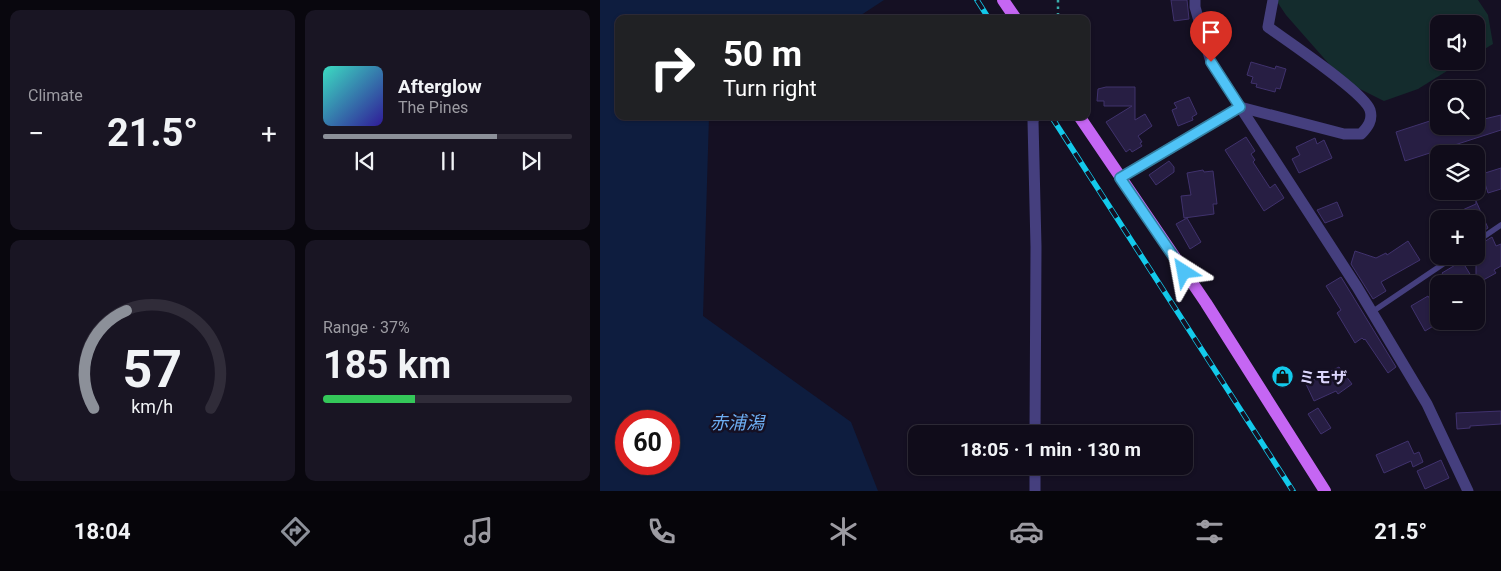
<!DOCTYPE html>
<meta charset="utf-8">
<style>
:root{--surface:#100c1a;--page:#191523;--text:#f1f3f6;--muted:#9c9ba2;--line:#302c39;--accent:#8c9099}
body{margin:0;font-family:Roboto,"Noto Sans JP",sans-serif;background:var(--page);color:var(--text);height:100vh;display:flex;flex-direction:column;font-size:19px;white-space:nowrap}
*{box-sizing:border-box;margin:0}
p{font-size:16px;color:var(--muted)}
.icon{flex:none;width:28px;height:28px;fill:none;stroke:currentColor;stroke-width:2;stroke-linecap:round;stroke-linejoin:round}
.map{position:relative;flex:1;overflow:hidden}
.side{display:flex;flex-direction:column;gap:10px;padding:10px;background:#09070e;width:600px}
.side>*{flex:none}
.guide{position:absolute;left:15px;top:15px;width:475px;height:105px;border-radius:10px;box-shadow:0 1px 4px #0004,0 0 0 1px var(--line);background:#202124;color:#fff;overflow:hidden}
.buttons{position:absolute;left:830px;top:15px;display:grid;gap:10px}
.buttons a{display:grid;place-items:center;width:55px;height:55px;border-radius:10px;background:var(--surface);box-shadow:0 1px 4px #0004,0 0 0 1px var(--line);font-size:25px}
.speed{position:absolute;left:15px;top:410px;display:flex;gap:10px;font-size:25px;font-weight:700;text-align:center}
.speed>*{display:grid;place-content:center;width:65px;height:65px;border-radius:50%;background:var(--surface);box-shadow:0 1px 4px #0004,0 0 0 1px var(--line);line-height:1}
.speed .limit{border:8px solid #d22;background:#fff;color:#111}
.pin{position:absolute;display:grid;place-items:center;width:42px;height:42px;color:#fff;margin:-51px -21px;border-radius:50% 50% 50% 0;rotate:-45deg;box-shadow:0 0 5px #0007}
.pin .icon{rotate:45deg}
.me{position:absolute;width:55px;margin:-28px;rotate:326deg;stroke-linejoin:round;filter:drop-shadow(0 0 4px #0008)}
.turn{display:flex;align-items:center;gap:18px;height:105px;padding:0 25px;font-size:22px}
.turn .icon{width:65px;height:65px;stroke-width:2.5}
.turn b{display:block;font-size:35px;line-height:42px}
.big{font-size:38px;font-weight:700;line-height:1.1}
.side .card{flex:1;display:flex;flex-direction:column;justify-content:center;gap:8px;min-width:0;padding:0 18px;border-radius:10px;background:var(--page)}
.side .dial{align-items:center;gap:0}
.dial svg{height:130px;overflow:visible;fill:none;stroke:var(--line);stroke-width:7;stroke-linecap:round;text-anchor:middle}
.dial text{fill:var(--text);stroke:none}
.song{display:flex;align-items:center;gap:15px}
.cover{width:60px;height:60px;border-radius:8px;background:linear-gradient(135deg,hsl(170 70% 55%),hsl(250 70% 35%))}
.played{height:5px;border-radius:2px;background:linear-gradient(90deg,var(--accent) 70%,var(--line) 70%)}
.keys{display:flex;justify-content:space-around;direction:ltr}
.heat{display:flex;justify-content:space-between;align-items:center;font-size:28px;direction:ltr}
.charge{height:8px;border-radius:4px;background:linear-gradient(90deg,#34c759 37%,var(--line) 0)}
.side .tiles{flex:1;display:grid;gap:10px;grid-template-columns:repeat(2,1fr)}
.trip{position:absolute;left:308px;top:425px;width:285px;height:50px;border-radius:10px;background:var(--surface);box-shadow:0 1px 4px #0004,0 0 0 1px var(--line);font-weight:700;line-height:50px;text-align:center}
.dock{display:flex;height:80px;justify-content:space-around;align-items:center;background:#06050a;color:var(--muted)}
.dock .icon{width:35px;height:35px}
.dock .current{color:var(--accent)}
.dock b{font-size:22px;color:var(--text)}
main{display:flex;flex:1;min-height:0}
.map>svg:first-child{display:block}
.green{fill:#142c2d}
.water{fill:#0e1d3f;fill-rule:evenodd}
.building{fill:#271e43;stroke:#40326d}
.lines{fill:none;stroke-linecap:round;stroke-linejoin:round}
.path{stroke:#39adab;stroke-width:2.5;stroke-dasharray:2.5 4;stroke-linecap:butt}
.lane{stroke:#453f7e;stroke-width:5.5}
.street{stroke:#453f7e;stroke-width:11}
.primary{stroke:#c566f3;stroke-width:12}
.rail-casing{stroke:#13caeb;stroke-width:5.5}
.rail{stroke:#151023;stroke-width:4;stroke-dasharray:11;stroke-linecap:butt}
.route-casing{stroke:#337fa1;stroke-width:12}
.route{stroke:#4fc3f7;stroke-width:9}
.labels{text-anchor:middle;stroke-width:5;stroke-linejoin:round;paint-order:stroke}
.poi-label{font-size:16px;font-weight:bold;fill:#dcd6fc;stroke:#151023;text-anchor:start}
.water-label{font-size:18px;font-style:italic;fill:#6daef3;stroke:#151023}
</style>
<main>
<section class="side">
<div class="tiles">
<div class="card"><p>Climate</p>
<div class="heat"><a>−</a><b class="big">21.5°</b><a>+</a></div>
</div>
<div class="card">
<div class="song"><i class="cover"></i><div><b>Afterglow</b><p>The Pines</p></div></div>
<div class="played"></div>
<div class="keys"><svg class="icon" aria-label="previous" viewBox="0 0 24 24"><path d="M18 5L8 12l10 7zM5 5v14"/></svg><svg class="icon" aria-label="pause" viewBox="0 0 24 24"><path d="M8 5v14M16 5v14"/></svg><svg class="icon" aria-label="next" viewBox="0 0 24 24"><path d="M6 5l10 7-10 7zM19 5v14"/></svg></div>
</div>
<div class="card dial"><svg viewBox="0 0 100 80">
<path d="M14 69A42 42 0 1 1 86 69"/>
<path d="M14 69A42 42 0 0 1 34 9" stroke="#8c9099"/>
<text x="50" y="56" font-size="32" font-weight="700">57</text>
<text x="50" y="72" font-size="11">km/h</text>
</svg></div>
<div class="card"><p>Range · 37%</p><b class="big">185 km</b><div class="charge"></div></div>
</div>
</section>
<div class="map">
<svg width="901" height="491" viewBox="0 0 901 491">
<rect width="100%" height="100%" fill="#151023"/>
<polygon class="green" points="676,0 878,0 888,15 893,44 876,54 876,24 839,24 839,61 863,61 818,89 784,101 744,81 686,15"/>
<path class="water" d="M 0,0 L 284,0 L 255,19 L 19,19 L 19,116 L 109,116 L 103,316 L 251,422 L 278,491 L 0,491 ZM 69,421 L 69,464 L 26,464 L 26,421 Z"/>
<g class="building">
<polygon points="571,0 587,0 589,19 574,21"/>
<polygon points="651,62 675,69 676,66 686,69 680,89 676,88 675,92 656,87 657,84 651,83 653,77 647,75"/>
<polygon points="506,87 535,87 535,120 545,114 552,126 538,136 542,142 540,143 542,146 532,152 530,149 526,152 506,122 532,106 504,106 504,101 497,101 498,89"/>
<polygon points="589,97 597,114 592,117 593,120 578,126 572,110 577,108 574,103"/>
<polygon points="901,115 901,130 805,161 796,132 839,118 839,126 876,126 876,121"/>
<polygon points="646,137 655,151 651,154 655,160 653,162 670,188 675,184 684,198 664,211 625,150"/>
<polygon points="715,138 717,144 724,140 732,158 699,173 692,159 700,155 696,147"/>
<polygon points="569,161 574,167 574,172 556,185 549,175"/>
<polygon points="901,168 901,189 888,193 882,174"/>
<polygon points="603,170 604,172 613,171 617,204 613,204 614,214 584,218 581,196 591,195 587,173"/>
<polygon points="876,201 888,228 876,236 876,219 842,219 876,204"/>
<polygon points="737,202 743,216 725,223 717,210"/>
<polygon points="587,218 601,242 590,249 576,224"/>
<polygon points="892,237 896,246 901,244 901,266 894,270 896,273 876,284 876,247"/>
<polygon points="808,241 820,260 781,282 786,291 773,299 751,264 755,251 776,258 786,253 787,255"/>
<polygon points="862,261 876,284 849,284 842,273"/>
<polygon points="741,277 796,367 788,373 765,339 764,340 762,338 755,343 737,313 741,310 726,286"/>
<polygon points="828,296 839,314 839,321 842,321 825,331 811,306"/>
<polygon points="739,367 752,384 738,394 736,391 714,401 706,384"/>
<polygon points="718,408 731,428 721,434 708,414"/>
<polygon points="901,411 901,424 870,426 870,428 857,429 856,413"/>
<polygon points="808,441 814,454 819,452 823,462 813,467 811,461 784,473 776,455"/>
<polygon points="841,460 849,478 825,489 817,471"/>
</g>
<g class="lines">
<polyline class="path" points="458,0 458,19"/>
<g class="lane">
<polyline points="876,242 901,225"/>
<polyline points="772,312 855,256"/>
</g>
<g class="street">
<polyline points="595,0 595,7 611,62 757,287 827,404 868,491"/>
<path d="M 520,178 L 640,107 L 744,134 L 761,134 C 768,127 773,120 770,110 C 764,92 687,41 668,27 L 673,0"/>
<polyline points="435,434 436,247 433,121 435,116"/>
<polyline points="435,491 435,466"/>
</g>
<g class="primary">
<polyline points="403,0 416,19"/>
<polyline points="479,116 606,303 725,491"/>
</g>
<defs>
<g id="rail">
<polyline points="377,0 389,19"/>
<polyline points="451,116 693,491"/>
</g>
</defs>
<use href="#rail" class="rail-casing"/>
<use href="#rail" class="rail"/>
</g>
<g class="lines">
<defs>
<polyline id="route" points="584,272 520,178 640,107 611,62"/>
</defs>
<use href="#route" class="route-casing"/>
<use href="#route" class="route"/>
</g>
<defs>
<symbol id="shop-disc" viewBox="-11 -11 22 22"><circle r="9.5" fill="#13caeb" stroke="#151023"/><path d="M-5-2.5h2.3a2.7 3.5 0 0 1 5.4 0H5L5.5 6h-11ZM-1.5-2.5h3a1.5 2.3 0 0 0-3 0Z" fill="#111"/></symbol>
</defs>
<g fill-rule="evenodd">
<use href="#shop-disc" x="670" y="364" width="25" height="25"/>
</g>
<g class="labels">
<g class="poi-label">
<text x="699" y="383">ミモザ</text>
</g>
<g class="water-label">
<text x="137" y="429">赤浦潟</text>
</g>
</g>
</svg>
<div class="buttons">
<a><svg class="icon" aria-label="sound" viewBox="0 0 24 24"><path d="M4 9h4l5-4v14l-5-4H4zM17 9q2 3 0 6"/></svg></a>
<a><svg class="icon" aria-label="search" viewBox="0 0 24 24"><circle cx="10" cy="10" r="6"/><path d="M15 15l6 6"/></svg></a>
<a><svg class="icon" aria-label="layers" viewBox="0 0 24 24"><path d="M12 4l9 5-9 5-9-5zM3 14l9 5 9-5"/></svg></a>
<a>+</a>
<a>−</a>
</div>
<div class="speed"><div class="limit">60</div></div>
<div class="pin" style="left:611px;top:62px;background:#d93025"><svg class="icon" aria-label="arrive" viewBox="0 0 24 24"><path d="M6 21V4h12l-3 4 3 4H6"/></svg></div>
<svg class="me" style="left:584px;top:272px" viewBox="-20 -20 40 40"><path d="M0-17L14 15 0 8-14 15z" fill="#4fc3f7" stroke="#fff" stroke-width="4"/></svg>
<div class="trip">18:05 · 1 min · 130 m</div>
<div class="guide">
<div class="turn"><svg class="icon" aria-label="right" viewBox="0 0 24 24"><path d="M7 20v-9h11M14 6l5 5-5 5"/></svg><div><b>50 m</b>Turn right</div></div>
</div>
</div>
</main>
<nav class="dock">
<b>18:04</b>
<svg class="icon current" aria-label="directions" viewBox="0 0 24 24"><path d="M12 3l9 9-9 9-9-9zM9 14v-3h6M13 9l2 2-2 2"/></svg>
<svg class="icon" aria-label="music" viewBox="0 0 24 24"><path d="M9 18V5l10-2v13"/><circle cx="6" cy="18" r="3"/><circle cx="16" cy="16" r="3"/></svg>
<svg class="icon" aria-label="phone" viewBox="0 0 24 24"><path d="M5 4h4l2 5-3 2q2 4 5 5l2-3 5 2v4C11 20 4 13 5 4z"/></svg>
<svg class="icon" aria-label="climate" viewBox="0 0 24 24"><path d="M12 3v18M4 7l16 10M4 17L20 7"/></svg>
<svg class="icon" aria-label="car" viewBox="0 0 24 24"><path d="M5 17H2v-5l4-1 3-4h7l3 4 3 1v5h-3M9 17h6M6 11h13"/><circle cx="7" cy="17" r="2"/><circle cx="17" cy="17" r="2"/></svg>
<svg class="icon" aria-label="filters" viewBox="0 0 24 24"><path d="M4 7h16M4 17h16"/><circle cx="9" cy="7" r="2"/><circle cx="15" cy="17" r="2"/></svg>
<b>21.5°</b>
</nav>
